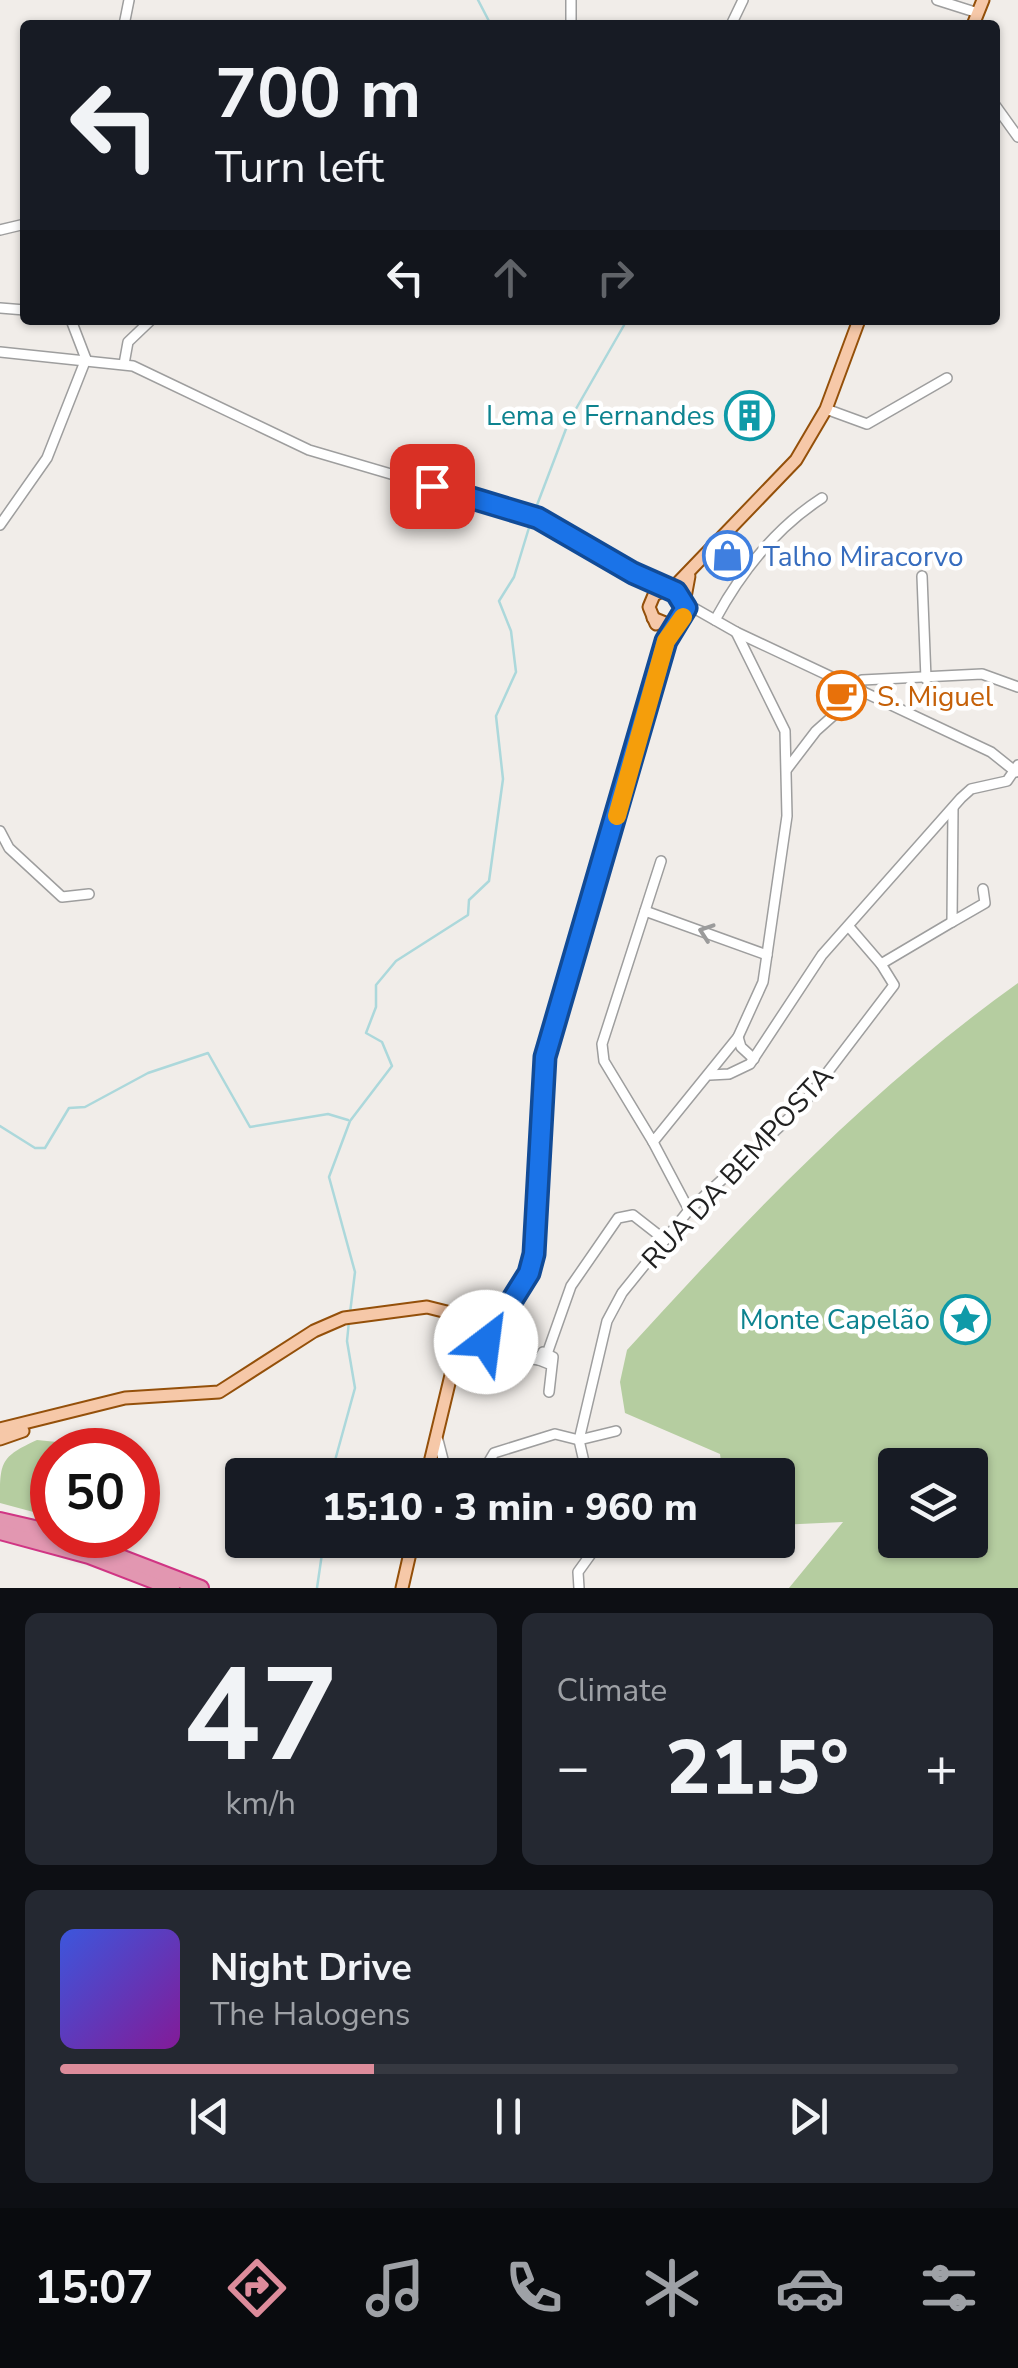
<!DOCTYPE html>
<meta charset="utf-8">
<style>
:root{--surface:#171b24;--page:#242831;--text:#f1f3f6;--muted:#9ea1a6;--line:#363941;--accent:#dd8c9b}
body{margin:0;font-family:"Nunito Sans",sans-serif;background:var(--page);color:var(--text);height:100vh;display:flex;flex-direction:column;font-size:38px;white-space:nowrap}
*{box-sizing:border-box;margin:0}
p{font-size:32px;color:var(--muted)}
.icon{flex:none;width:55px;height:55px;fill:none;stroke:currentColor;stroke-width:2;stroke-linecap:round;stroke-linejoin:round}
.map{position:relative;height:1588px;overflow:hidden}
.side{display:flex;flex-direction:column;gap:25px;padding:25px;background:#0d0f14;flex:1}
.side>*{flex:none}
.banner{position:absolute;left:20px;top:20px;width:980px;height:305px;border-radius:10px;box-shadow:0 2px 8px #0004;background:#171b24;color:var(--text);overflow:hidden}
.tools{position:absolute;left:878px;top:1448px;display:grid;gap:20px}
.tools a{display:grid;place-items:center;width:110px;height:110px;border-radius:10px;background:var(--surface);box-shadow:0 2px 8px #0004;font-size:50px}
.speed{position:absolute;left:30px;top:1428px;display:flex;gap:20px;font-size:50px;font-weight:700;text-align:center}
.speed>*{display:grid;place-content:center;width:130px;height:130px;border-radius:50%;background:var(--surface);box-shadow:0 2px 8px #0004;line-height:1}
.speed .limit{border:15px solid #d22;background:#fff;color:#111}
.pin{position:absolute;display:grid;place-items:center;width:85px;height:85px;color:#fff;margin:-42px;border-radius:20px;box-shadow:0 5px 15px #0006}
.me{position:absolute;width:110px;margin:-55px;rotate:30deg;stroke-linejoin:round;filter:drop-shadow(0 0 8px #0008)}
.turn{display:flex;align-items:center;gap:35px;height:210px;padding:0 30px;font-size:45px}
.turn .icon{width:130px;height:130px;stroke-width:2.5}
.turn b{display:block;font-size:70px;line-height:85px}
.lanes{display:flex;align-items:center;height:95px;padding:0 30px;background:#0003;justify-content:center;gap:50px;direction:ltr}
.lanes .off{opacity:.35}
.big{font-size:75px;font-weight:800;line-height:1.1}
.side .tile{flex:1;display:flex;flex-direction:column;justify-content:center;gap:15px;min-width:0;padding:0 35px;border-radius:15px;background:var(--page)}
.side .dial{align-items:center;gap:0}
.dial b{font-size:130px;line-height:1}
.song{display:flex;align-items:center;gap:30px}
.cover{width:120px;height:120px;border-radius:15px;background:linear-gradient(135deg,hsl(230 70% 55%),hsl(290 70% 35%))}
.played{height:10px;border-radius:5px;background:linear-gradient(90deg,var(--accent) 35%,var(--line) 35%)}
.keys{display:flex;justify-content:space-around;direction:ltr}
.heat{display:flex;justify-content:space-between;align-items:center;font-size:55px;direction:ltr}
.side .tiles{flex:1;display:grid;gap:25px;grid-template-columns:1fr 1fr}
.tile:last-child{grid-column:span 2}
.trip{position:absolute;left:225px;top:1458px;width:570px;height:100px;border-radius:10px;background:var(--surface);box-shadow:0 2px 8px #0004;font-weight:800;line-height:100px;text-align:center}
.menu{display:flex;height:160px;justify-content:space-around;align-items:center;background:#090b0e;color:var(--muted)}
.menu .icon{width:70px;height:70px}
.menu .on{color:var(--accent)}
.menu b{font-size:45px;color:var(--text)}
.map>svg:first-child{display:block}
.forest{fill:#b5cda0;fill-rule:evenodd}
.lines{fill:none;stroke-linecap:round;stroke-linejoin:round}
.stream{stroke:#acd8db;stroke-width:2.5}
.minor-casing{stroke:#9e9e9e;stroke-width:12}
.major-casing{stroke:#94500a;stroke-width:15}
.highway-casing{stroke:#d03584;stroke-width:18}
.minor{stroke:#fff;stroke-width:9}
.major{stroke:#f6c8a8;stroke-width:11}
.highway{stroke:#e297b1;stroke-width:14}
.oneway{stroke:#9b9b9b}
.route-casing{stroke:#114b97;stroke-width:25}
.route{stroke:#1a73e8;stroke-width:18}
.slow{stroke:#f59e0b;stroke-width:18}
.labels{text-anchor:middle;stroke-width:9;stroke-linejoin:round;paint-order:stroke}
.culture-label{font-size:28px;fill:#0d838f;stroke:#fff;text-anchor:end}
.shop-label{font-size:28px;fill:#366cbe;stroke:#fff;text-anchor:start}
.food-label{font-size:28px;fill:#c56008;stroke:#fff;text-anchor:start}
.street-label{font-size:28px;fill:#212121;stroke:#fff}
</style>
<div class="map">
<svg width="1018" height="1588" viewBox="0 0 1018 1588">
<rect width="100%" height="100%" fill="#f1ede9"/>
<g class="forest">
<path d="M 1018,983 L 1018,1588 L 789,1588 L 843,1522 L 778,1525 L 778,1475 L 723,1475 L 720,1454 L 625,1413 L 620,1382 L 627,1350 C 747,1218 872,1087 1018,983 ZM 895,1465 L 970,1465 L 970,1540 L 895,1540 Z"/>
<path d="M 37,1440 L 57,1442 L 67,1450 L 52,1450 L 52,1517 L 0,1503 C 0,1462 0,1457 37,1440 Z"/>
</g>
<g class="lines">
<g class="stream">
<polyline points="478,0 491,25"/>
<polyline points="534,513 569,421 627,320"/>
<polyline points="0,1126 35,1148 45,1148 69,1108 85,1107 148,1073 208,1053 250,1127 328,1114 348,1120"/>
<polyline points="350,1313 355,1272 329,1177 350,1121 392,1066 382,1042 366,1033 376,1007 376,985 396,961 468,915 469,900 489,881 503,779 496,716 516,672 511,631 499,601 514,577 531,521"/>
<polyline points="331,1475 355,1388 347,1341 349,1321"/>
<polyline points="317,1588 324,1540"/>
</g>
<defs>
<g id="minor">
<polyline points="571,0 571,25"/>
<polyline points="937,0 978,13"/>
<polyline points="124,25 129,0"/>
<polyline points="731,25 743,0"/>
<polyline points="995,105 1018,137"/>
<polyline points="0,230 25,224"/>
<polyline points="0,308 25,310"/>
<polyline points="71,320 86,359"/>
<polyline points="0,352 133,366 309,450 534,516 666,589"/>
<polyline points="124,364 128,342 151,320"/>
<polyline points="826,409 867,424 947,378"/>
<polyline points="0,525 47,458 86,359"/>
<polyline points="922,576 926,679"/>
<polyline points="685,603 736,632 991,752 1016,772"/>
<path d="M 715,620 C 741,572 777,527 822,498"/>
<polyline points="854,686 862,680 982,674 1018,687"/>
<polyline points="787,769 816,731 862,690"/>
<polyline points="953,808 952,922 985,903 983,889"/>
<polyline points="0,831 9,848 62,897 89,894"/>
<polyline points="661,861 602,1044 604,1061 653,1142 738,1037 763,982 787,816 785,731 736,632"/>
<polyline points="645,911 767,955"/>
<polyline points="850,928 881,964 952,922"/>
<polyline points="738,1037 741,1047 754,1059"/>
<polyline points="710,1075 729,1074 750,1064 822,955 961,798 971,789 1007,781 1018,765"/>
<polyline points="653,1142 689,1210"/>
<polyline points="487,1340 504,1355 539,1360"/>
<polyline points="548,1351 571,1286 618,1218 633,1215 665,1240"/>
<polyline points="549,1364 539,1360 543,1352 553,1357 549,1392"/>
<polyline points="438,1440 447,1475"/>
<polyline points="481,1475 494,1453 555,1434 579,1440 616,1431"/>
<polyline points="587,1475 579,1440 607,1321 622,1293 689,1210 801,1107 894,985 881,964"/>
<polyline points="491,1540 513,1547"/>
<polyline points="579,1588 578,1572 601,1540"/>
</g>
<g id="major">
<polyline points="973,25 983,0"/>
<polyline points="671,590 796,460 826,409 859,320"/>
<polyline points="653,618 670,625 681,619 689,576"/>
<polyline points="656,624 649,607 654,595 666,589 677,592"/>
<polyline points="476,1332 500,1310"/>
<polyline points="487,1337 522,1285 534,1254 545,1057 666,641 676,623"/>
<polyline points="461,1368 481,1346"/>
<polyline points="0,1429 125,1398 219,1392 314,1331 344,1318 427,1307 447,1312 475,1332"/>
<polyline points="0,1439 23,1431"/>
<polyline points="427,1475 451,1375 471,1339"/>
<polyline points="402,1588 413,1540"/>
</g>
<g id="highway">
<polyline points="0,1520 52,1532"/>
<polyline points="0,1532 89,1556 172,1588"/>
<polyline points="63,1535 201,1588"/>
</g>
</defs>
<use href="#minor" class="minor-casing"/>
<use href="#major" class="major-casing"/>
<use href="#highway" class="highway-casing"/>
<use href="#minor" class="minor"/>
<use href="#major" class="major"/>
<use href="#highway" class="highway"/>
</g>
<defs><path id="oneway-chevron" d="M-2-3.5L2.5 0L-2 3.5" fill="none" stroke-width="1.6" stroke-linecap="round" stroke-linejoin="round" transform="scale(2.5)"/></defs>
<use class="oneway" href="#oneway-chevron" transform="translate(706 932) rotate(-161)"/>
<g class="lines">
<defs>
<polyline id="route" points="432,486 538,518 633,573 676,592 686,608 666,641 545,1057 534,1254 529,1273 486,1342"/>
</defs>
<use href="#route" class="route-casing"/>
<use href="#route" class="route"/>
<polyline class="slow" points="617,816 666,641 683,617"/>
</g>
<defs>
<symbol id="building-ring" viewBox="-11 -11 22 22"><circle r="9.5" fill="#fff" stroke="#0f9aa8" stroke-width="1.5"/><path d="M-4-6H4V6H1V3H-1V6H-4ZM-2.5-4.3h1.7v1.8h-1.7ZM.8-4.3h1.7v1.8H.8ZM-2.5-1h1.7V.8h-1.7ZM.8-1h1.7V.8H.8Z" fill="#0f9aa8"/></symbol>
<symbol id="shop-ring" viewBox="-11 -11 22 22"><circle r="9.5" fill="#fff" stroke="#3f7fe0" stroke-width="1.5"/><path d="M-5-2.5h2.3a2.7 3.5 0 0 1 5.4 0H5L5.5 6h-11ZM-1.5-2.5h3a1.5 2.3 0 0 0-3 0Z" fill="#3f7fe0"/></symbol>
<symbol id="cafe-ring" viewBox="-11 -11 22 22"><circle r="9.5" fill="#fff" stroke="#e8710a" stroke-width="1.5"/><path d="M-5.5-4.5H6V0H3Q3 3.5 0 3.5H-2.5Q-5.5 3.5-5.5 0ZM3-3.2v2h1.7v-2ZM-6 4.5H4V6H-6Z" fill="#e8710a"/></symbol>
<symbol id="sight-ring" viewBox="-11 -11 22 22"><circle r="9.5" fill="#fff" stroke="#0f9aa8" stroke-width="1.5"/><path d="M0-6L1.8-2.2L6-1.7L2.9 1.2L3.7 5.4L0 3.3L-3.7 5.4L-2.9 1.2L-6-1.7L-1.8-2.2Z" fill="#0f9aa8"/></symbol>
</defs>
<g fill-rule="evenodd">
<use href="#building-ring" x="722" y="388" width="55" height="55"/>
<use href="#shop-ring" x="700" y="528" width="55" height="55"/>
<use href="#cafe-ring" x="814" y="668" width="55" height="55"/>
<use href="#sight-ring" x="938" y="1292" width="55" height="55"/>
</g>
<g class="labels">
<g class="culture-label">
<text x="715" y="425">Lema e Fernandes</text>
<text x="930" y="1329">Monte Capelão</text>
</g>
<g class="shop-label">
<text x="763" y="566">Talho Miracorvo</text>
</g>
<g class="food-label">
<text x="877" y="706">S. Miguel</text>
</g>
<g class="street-label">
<text transform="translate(737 1167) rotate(-47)" y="10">RUA DA BEMPOSTA</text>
</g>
</g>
</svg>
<div class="tools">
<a><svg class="icon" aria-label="layers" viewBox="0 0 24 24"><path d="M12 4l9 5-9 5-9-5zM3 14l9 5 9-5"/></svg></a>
</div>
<div class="speed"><div class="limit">50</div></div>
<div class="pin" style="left:432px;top:486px;background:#d93025"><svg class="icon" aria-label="arrive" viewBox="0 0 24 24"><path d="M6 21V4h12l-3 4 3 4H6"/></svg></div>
<svg class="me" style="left:486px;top:1342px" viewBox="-20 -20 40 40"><circle r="19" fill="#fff"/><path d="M0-13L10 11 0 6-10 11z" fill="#1a73e8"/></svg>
<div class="trip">15:10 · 3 min · 960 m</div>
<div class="banner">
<div class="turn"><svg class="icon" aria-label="left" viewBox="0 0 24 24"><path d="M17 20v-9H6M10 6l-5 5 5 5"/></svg><div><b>700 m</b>Turn left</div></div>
<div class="lanes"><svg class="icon" aria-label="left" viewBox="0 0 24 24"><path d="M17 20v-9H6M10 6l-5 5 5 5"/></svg><svg class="icon off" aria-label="ahead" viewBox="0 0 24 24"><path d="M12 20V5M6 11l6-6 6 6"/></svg><svg class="icon off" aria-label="right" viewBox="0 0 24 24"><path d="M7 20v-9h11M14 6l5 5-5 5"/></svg></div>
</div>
</div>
<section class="side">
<div class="tiles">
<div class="tile dial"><b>47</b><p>km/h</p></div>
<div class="tile"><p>Climate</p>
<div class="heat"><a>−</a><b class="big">21.5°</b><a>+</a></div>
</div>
<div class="tile">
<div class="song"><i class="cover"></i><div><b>Night Drive</b><p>The Halogens</p></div></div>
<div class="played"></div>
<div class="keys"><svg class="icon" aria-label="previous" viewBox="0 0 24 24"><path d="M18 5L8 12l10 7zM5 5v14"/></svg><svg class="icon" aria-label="pause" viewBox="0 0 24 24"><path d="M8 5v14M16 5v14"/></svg><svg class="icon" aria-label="next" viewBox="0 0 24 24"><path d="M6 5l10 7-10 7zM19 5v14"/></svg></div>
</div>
</div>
</section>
<nav class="menu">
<b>15:07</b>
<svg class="icon on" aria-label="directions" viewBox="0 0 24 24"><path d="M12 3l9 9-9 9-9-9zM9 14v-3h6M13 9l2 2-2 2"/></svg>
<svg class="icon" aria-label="music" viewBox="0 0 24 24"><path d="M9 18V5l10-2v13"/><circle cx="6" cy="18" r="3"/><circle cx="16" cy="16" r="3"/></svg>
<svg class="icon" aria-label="phone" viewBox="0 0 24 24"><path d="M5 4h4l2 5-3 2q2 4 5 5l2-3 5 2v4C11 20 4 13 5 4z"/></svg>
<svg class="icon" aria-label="climate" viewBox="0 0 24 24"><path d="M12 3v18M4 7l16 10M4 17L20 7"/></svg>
<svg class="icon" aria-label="car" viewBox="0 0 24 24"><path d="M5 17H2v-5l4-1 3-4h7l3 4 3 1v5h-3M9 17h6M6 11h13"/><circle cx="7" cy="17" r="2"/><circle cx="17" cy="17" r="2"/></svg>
<svg class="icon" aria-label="filters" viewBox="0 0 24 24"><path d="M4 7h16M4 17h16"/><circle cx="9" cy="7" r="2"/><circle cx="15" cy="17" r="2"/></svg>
</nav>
